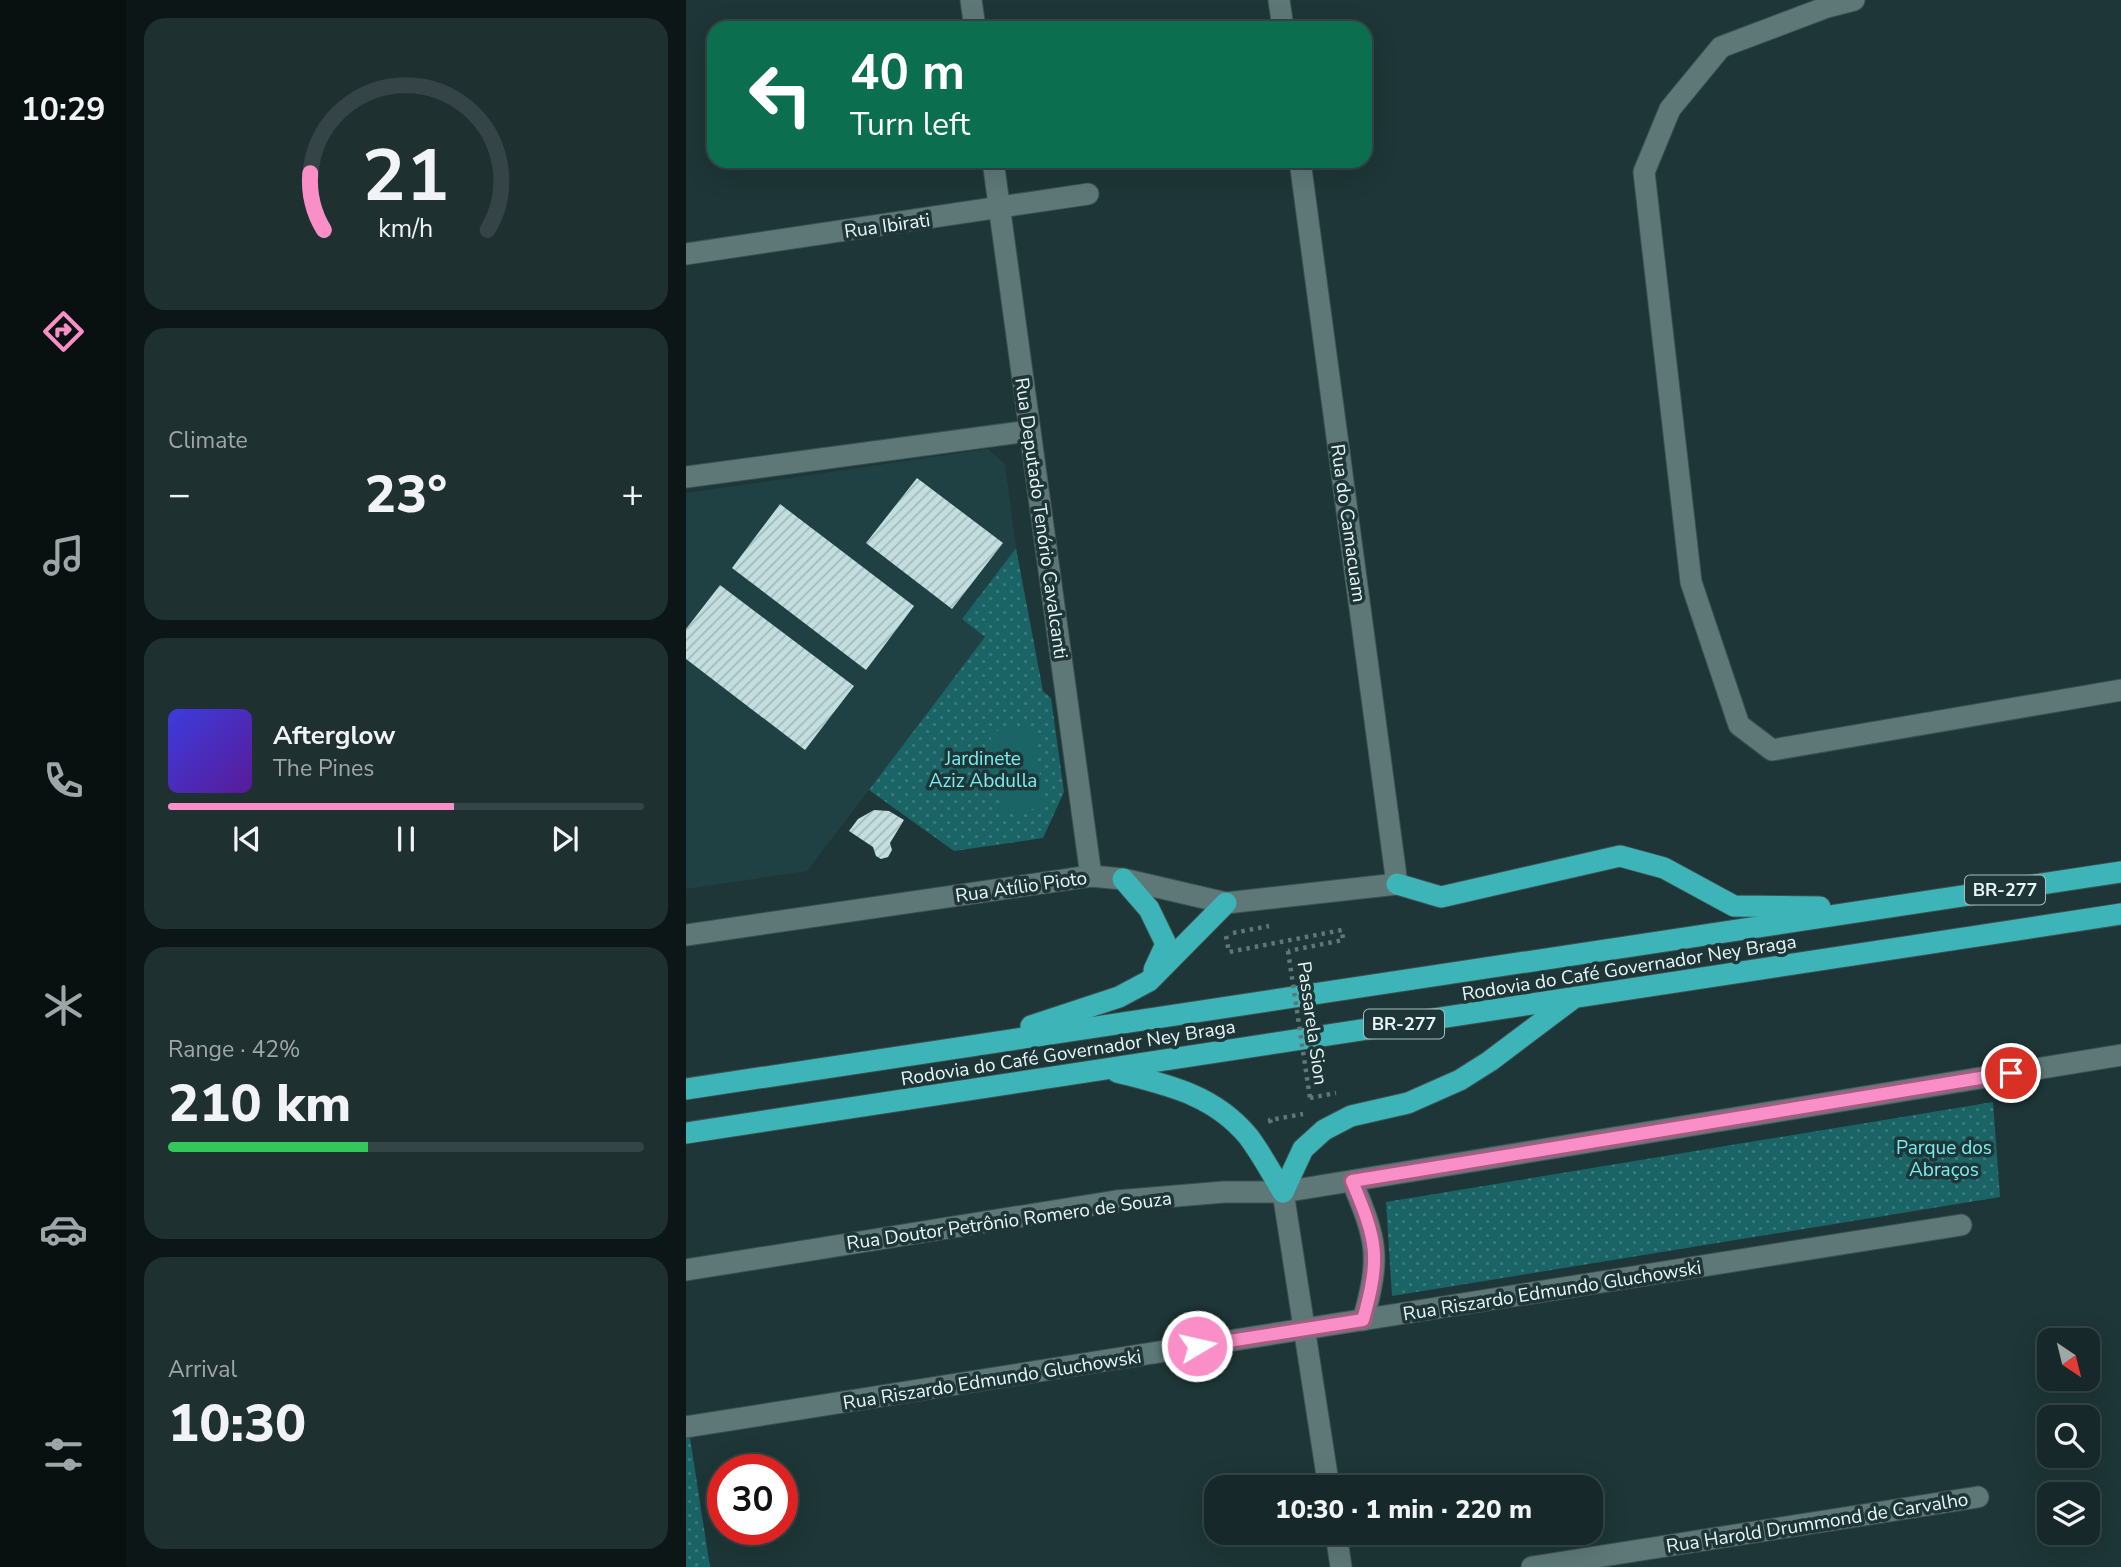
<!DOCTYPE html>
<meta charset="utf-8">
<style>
:root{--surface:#162829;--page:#1f3031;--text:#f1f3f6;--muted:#9ea6a8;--line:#354446;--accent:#fa8fc7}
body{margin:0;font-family:"Nunito Sans",sans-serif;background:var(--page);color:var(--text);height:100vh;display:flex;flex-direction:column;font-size:26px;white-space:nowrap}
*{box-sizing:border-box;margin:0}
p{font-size:23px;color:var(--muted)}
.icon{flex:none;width:38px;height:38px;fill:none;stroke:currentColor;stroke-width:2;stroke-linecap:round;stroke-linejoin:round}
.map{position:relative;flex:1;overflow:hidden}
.panel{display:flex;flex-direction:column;gap:18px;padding:18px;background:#0c1617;width:560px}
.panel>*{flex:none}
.guide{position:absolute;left:21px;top:21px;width:665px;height:147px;border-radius:21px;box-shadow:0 7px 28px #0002,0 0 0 2px var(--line);background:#0b6e4f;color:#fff;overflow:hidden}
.needle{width:46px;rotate:145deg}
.controls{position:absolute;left:1351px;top:1328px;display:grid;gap:14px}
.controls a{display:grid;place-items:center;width:63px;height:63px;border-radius:14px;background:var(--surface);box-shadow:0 7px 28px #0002,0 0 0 2px var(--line);font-size:35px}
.speed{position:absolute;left:21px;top:1454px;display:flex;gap:14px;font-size:35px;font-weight:700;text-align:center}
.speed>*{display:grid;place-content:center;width:91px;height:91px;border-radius:50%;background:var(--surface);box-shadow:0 7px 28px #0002,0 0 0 2px var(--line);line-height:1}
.speed .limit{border:10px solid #d22;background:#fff;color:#111}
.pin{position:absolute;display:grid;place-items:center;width:60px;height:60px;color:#fff;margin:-30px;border:4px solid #fff;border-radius:50%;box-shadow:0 2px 7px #0007}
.me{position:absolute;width:77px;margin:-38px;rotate:81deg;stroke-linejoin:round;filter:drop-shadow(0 0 5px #0008)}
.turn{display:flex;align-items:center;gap:24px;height:147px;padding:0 28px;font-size:32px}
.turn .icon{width:91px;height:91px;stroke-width:2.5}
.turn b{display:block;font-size:49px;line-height:60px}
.big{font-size:52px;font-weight:800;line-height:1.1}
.panel .widget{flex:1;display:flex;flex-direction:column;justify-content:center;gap:10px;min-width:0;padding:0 24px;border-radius:21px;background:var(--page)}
.panel .dial{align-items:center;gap:0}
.dial svg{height:182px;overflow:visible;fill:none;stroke:var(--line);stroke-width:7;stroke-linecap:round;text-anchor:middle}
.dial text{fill:var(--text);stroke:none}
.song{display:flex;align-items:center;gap:21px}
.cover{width:84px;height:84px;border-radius:10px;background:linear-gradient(135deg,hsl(240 70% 55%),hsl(270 70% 35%))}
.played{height:7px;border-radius:4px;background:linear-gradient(90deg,var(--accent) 60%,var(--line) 60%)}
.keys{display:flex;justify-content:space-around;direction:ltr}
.heat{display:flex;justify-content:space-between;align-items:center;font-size:38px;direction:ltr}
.charge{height:10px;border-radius:5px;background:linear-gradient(90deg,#34c759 42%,var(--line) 0)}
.trip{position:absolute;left:518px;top:1475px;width:399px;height:70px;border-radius:21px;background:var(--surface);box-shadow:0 7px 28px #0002,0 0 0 2px var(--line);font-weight:800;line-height:70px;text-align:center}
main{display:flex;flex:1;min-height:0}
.dock{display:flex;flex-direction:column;width:126px;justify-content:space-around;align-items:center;background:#091010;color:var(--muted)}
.dock .icon{width:49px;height:49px}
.dock .selected{color:var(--accent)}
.dock b{font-size:32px;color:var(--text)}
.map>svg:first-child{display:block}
.built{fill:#1f4143}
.park{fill:url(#park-dots)}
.pitch{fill:#1b6466}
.building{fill:url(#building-hatch)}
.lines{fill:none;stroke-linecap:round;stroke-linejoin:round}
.minor-casing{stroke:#3c5252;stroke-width:23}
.highway-casing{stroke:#3c5252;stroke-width:23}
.path{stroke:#617677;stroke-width:4.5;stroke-dasharray:3.5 5;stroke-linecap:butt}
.minor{stroke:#5e7878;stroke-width:21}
.highway{stroke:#3db4b8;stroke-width:21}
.path-bridge{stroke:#617677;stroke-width:4.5;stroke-dasharray:3.5 5;stroke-linecap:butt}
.route-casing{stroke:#a25d81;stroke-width:18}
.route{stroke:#fa8fc7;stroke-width:12}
.labels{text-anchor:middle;stroke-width:7;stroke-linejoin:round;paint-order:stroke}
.shield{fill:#1e3637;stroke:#abbcbd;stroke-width:2}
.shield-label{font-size:18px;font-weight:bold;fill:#e8f6f6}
.street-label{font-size:19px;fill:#e8f6f6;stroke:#1e3637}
.park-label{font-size:19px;fill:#7bedf0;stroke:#1e3637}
</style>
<main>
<nav class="dock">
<b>10:29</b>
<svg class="icon selected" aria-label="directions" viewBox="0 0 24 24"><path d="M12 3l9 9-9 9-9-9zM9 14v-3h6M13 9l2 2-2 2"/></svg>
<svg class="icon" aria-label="music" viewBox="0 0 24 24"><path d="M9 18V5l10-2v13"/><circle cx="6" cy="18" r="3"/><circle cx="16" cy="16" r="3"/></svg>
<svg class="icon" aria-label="phone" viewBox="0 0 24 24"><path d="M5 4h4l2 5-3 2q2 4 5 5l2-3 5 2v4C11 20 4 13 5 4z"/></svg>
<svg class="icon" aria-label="climate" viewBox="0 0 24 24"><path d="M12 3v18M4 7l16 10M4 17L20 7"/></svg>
<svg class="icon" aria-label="car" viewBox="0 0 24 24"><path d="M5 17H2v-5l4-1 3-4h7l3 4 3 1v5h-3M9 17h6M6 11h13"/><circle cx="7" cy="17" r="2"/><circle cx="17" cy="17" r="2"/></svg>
<svg class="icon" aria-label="filters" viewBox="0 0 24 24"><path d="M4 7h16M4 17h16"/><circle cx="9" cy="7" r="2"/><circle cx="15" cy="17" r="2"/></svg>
</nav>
<section class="panel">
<div class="widget dial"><svg viewBox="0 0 100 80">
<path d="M14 69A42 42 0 1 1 86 69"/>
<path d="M14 69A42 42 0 0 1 8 44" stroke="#fa8fc7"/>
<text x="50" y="56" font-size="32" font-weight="700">21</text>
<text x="50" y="72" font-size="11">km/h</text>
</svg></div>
<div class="widget"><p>Climate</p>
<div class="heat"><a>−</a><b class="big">23°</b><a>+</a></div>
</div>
<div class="widget">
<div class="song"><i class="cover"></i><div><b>Afterglow</b><p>The Pines</p></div></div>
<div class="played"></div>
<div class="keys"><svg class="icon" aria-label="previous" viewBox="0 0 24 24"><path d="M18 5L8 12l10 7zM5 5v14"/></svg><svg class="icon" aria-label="pause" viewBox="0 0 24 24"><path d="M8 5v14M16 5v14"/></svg><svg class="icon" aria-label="next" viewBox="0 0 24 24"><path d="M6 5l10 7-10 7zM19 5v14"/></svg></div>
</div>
<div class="widget"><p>Range · 42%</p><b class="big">210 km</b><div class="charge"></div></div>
<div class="widget"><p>Arrival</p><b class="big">10:30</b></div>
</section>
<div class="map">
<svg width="1435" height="1567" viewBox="0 0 1435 1567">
<defs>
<pattern id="park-dots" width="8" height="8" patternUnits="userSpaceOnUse" patternTransform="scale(1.75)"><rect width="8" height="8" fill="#1b6466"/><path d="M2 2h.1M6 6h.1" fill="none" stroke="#3c7b7c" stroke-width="1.8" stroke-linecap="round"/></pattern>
<pattern id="building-hatch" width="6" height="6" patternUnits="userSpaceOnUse" patternTransform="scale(1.75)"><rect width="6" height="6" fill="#c2dedf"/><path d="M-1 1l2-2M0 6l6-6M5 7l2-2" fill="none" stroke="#a3b9ba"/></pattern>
</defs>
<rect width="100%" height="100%" fill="#1e3637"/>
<polygon class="built" points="302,449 319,464 330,548 276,619 300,637 121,871 0,889 0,493"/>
<g class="park">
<polygon points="330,548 357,691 365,698 378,792 357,838 268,851 183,790 299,637 276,619"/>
<polygon points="1307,1102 1314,1197 706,1296 700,1202"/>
<polygon points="0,1412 24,1567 0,1567"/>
</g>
<polygon class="pitch" points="346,726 359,807 317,814 304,732"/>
<g class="building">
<polygon points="231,478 317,543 266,609 180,543"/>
<polygon points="94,504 228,606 180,670 46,568"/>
<polygon points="34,585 168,686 119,750 0,659 0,629"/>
<polygon points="188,810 203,811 218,820 204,843 206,850 202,857 195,859 190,856 187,847 163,831 172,819"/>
</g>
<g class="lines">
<defs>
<g id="minor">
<polyline points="285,0 289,28"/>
<polyline points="593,0 597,28"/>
<polyline points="1168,0 1141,7 1035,47 984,109 958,172 1005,582 1053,725 1086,750 1435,690"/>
<polyline points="307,161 405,876"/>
<polyline points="0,254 402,194"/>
<polyline points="0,477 343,431"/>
<polyline points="0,935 405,876 437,879 540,903 711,884 614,161"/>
<path d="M 666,1181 C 691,1241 695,1256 677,1320"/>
<polyline points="597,1192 643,1488"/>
<polyline points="0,1270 430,1201 538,1192 597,1192 1435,1055"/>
<polyline points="0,1427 1275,1225"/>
<polyline points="650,1533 655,1567"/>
<polyline points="846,1567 1292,1497"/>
</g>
<g id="highway">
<polyline points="437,879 463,909 480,944 468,970"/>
<polyline points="711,884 755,897 934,856 978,868 1048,906 1134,907"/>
<polyline points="345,1026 433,997 463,981 540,903"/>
<path d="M 431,1072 C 481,1085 527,1094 562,1136 C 575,1153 586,1174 597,1192"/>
<polyline points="0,1089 1435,872"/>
<polyline points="0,1133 1435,914"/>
<polyline points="597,1192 617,1149 638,1130 665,1116 722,1103 774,1080 804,1061 885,1000"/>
</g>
</defs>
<use href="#minor" class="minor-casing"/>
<use href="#highway" class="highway-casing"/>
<g class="path">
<polyline points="547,933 583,926"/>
<polyline points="540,936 543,952 656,930 657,940 602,951"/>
<polyline points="624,1098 650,1093"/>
<polyline points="585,1123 584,1120 617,1114"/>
</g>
<use href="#minor" class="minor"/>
<use href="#highway" class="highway"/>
<polyline class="path-bridge" points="602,951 624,1098"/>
</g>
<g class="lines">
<defs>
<path id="route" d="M 511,1346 L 677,1320 C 695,1256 691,1241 666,1181 L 1325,1073"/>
</defs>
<use href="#route" class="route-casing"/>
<use href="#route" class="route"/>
</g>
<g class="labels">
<g class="shield">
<rect x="1279" y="875.5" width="80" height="29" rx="5"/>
<rect x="678" y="1009.5" width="80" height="29" rx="5"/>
</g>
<g class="shield-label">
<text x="1319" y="896">BR-277</text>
<text x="718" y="1030">BR-277</text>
</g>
<g class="street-label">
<text transform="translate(201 225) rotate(-8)" y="7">Rua Ibirati</text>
<text transform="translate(356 518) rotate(82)" y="7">Rua Deputado Tenório Cavalcanti</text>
<text transform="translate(663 523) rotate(82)" y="7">Rua do Camacuam</text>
<text transform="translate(335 886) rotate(-8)" y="7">Rua Atílio Pioto</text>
<text transform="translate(943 967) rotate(-9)" y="7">Rodovia do Café Governador Ney Braga</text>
<text transform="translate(627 1023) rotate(82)" y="7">Passarela Sion</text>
<text transform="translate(382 1052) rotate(-9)" y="7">Rodovia do Café Governador Ney Braga</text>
<text transform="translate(323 1220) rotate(-8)" y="7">Rua Doutor Petrônio Romero de Souza</text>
<text transform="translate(866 1290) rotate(-9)" y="7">Rua Riszardo Edmundo Gluchowski</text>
<text transform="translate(306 1379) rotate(-9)" y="7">Rua Riszardo Edmundo Gluchowski</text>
<text transform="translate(1131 1522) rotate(-9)" y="7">Rua Harold Drummond de Carvalho</text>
</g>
<g class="park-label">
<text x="297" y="765">Jardinete<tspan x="297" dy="22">Aziz Abdulla</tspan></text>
<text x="1258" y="1154">Parque dos<tspan x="1258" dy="22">Abraços</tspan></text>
</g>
</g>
</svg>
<div class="controls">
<a><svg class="needle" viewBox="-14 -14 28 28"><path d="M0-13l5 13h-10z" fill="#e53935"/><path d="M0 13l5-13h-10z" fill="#9ea6a8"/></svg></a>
<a><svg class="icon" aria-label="search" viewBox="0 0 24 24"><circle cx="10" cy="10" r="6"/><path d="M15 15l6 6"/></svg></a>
<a><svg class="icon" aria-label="layers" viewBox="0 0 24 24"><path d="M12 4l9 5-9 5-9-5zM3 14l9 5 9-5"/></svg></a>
</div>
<div class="speed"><div class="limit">30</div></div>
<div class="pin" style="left:1325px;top:1073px;background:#d93025"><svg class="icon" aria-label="arrive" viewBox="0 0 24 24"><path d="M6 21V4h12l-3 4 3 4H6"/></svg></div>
<svg class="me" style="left:511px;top:1346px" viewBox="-20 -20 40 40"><circle r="17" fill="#fa8fc7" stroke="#fff" stroke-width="3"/><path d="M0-11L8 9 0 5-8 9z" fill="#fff"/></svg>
<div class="trip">10:30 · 1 min · 220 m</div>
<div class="guide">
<div class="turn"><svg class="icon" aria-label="left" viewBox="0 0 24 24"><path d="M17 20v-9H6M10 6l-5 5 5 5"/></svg><div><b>40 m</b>Turn left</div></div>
</div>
</div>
</main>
